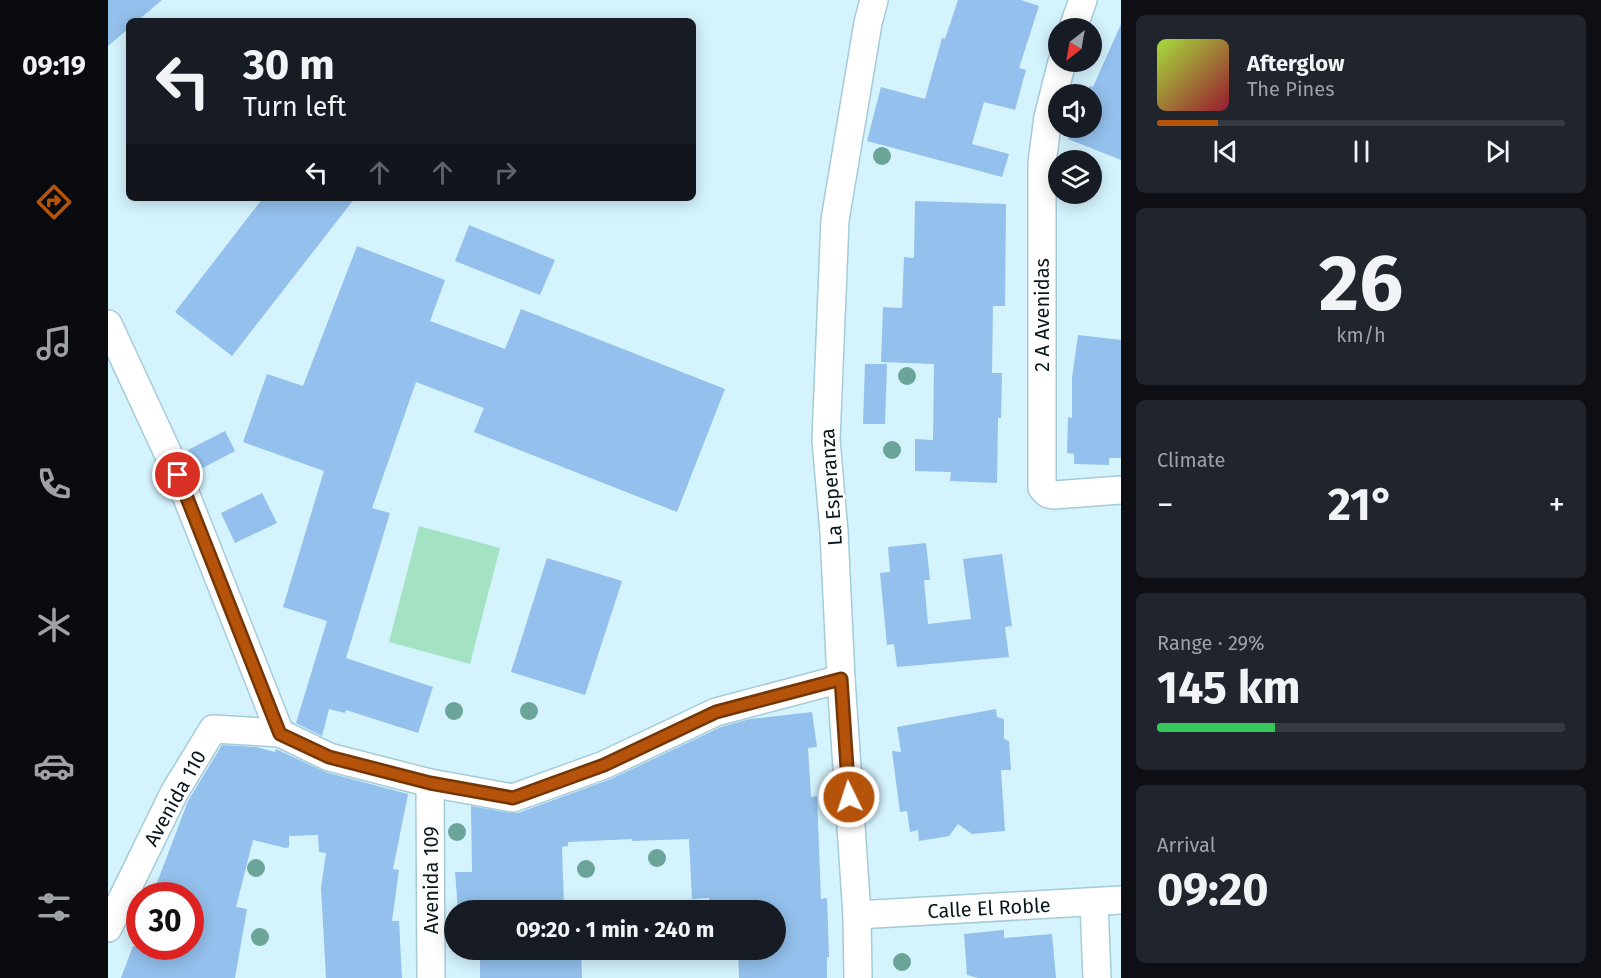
<!DOCTYPE html>
<meta charset="utf-8">
<style>
:root{--surface:#171b24;--page:#20242c;--text:#f1f3f6;--muted:#9ea1a6;--line:#363941;--accent:#b45309}
body{margin:0;font-family:"Fira Sans",sans-serif;background:var(--page);color:var(--text);height:100vh;display:flex;flex-direction:column;font-size:22px;white-space:nowrap}
*{box-sizing:border-box;margin:0}
p{font-size:20px;color:var(--muted)}
.icon{flex:none;width:33px;height:33px;fill:none;stroke:currentColor;stroke-width:2;stroke-linecap:round;stroke-linejoin:round}
.map{position:relative;flex:1;overflow:hidden}
.details{display:flex;flex-direction:column;gap:15px;padding:15px;background:#0d0f14;width:480px}
.details>*{flex:none}
.banner{position:absolute;left:18px;top:18px;width:570px;height:183px;border-radius:9px;box-shadow:0 3px 15px #0003;background:#171b24;color:var(--text);overflow:hidden}
.needle{width:39px;rotate:211deg}
.controls{position:absolute;left:940px;top:18px;display:grid;gap:12px}
.controls a{display:grid;place-items:center;width:54px;height:54px;border-radius:50%;background:var(--surface);box-shadow:0 3px 15px #0003;font-size:30px}
.speed{position:absolute;left:18px;top:882px;display:flex;gap:12px;font-size:30px;font-weight:700;text-align:center}
.speed>*{display:grid;place-content:center;width:78px;height:78px;border-radius:50%;background:var(--surface);box-shadow:0 3px 15px #0003;line-height:1}
.speed .limit{border:9px solid #d22;background:#fff;color:#111}
.pin{position:absolute;display:grid;place-items:center;width:51px;height:51px;color:#fff;margin:-26px;border:3px solid #fff;border-radius:50%;box-shadow:0 2px 6px #0007}
.me{position:absolute;width:66px;margin:-33px;rotate:356deg;stroke-linejoin:round;filter:drop-shadow(0 0 4px #0008)}
.turn{display:flex;align-items:center;gap:21px;height:126px;padding:0 18px;font-size:27px}
.turn .icon{width:78px;height:78px;stroke-width:2.5}
.turn b{display:block;font-size:42px;line-height:51px}
.lanes{display:flex;align-items:center;height:57px;padding:0 18px;background:#0003;justify-content:center;gap:30px;direction:ltr}
.lanes .off{opacity:.35}
.big{font-size:45px;font-weight:700;line-height:1.1}
.details .card{flex:1;display:flex;flex-direction:column;justify-content:center;gap:9px;min-width:0;padding:0 21px;border-radius:9px;background:var(--page)}
.details .dial{align-items:center;gap:0}
.dial b{font-size:78px;line-height:1}
.song{display:flex;align-items:center;gap:18px}
.cover{width:72px;height:72px;border-radius:9px;background:linear-gradient(135deg,hsl(80 70% 55%),hsl(350 70% 35%))}
.played{height:6px;border-radius:3px;background:linear-gradient(90deg,var(--accent) 15%,var(--line) 15%)}
.keys{display:flex;justify-content:space-around;direction:ltr}
.heat{display:flex;justify-content:space-between;align-items:center;font-size:33px;direction:ltr}
.charge{height:9px;border-radius:4px;background:linear-gradient(90deg,#34c759 29%,var(--line) 0)}
.trip{position:absolute;left:336px;top:900px;width:342px;height:60px;border-radius:30px;background:var(--surface);box-shadow:0 3px 15px #0003;font-weight:700;line-height:60px;text-align:center}
main{display:flex;flex:1;min-height:0}
.tab-bar{display:flex;flex-direction:column;width:108px;justify-content:space-around;align-items:center;background:#090b0e;color:var(--muted)}
.tab-bar .icon{width:42px;height:42px}
.tab-bar .active{color:var(--accent)}
.tab-bar b{font-size:27px;color:var(--text)}
.map>svg:first-child{display:block}
.green{fill:#a3e3c4}
.building{fill:#93c0ec}
.lines{fill:none;stroke-linecap:round;stroke-linejoin:round}
.street-casing{stroke:#a5cbd8;stroke-width:30}
.street{stroke:#fff;stroke-width:27}
.tree{fill:#6ba499}
.route-casing{stroke:#753606;stroke-width:15}
.route{stroke:#b45309;stroke-width:10}
.labels{text-anchor:middle;stroke-width:5;stroke-linejoin:round;paint-order:stroke}
.street-label{font-size:20px;fill:#09181c;stroke:#fff}
</style>
<main>
<nav class="tab-bar">
<b>09:19</b>
<svg class="icon active" aria-label="directions" viewBox="0 0 24 24"><path d="M12 3l9 9-9 9-9-9zM9 14v-3h6M13 9l2 2-2 2"/></svg>
<svg class="icon" aria-label="music" viewBox="0 0 24 24"><path d="M9 18V5l10-2v13"/><circle cx="6" cy="18" r="3"/><circle cx="16" cy="16" r="3"/></svg>
<svg class="icon" aria-label="phone" viewBox="0 0 24 24"><path d="M5 4h4l2 5-3 2q2 4 5 5l2-3 5 2v4C11 20 4 13 5 4z"/></svg>
<svg class="icon" aria-label="climate" viewBox="0 0 24 24"><path d="M12 3v18M4 7l16 10M4 17L20 7"/></svg>
<svg class="icon" aria-label="car" viewBox="0 0 24 24"><path d="M5 17H2v-5l4-1 3-4h7l3 4 3 1v5h-3M9 17h6M6 11h13"/><circle cx="7" cy="17" r="2"/><circle cx="17" cy="17" r="2"/></svg>
<svg class="icon" aria-label="filters" viewBox="0 0 24 24"><path d="M4 7h16M4 17h16"/><circle cx="9" cy="7" r="2"/><circle cx="15" cy="17" r="2"/></svg>
</nav>
<div class="map">
<svg width="1013" height="978" viewBox="0 0 1013 978">
<rect width="100%" height="100%" fill="#d4f3fd"/>
<polygon class="green" points="311,526 392,548 362,664 281,642"/>
<g class="building">
<polygon points="0,0 54,0 29,21 21,21 21,28 0,46"/>
<polygon points="850,0 913,0 931,6 911,68 918,70 907,110 876,102 864,144 901,154 894,177 759,141 773,87 817,99 834,38 837,39"/>
<polygon points="1013,24 1013,160 960,139 965,128 984,128 984,94 978,94 982,86 985,87"/>
<polygon points="155,198 247,198 124,356 67,312"/>
<polygon points="807,201 898,204 897,306 885,306 884,373 894,373 893,418 890,418 889,483 842,481 843,472 807,471 807,439 825,440 826,364 773,362 775,307 794,308 796,257 806,258"/>
<polygon points="361,225 447,260 432,295 347,261"/>
<polygon points="249,246 337,280 322,321 397,349 413,309 617,389 569,512 366,432 376,408 308,382 264,508 282,513 238,658 325,687 310,733 238,710 237,713 221,709 214,736 188,723 219,621 175,607 216,471 135,442 159,374 195,386"/>
<polygon points="970,335 1013,340 1013,458 1001,458 1001,465 966,464 966,454 959,453 960,417 964,418 964,378"/>
<polygon points="757,364 779,364 777,424 755,424"/>
<polygon points="117,431 127,451 89,471 78,451"/>
<polygon points="154,493 169,523 127,543 113,513"/>
<polygon points="818,543 822,580 816,580 820,624 863,619 855,559 894,554 904,626 897,627 901,657 789,667 786,644 779,645 772,573 782,572 780,547"/>
<polygon points="439,558 514,581 477,695 403,672"/>
<polygon points="888,709 889,717 896,719 896,739 901,741 903,770 893,770 897,831 864,834 850,824 841,836 811,841 810,830 802,832 799,811 792,812 784,751 793,752 789,727"/>
<polygon points="704,712 709,747 700,748 703,797 709,796 713,899 719,898 721,957 719,957 719,978 631,978 630,950 668,950 668,910 601,910 601,898 584,899 581,839 524,841 524,839 460,842 460,846 454,847 456,905 461,905 461,910 350,910 347,872 364,872 363,806 402,813 410,813 503,779 613,727 642,719"/>
<polygon points="114,745 148,747 167,752 168,749 217,772 300,794 285,869 291,870 284,921 291,921 294,978 218,978 213,888 218,853 211,852 210,835 181,836 181,847 178,848 145,840 128,907 139,909 127,978 13,978 25,946 82,946 82,896 44,896 80,801"/>
<polygon points="896,930 896,938 944,934 948,978 870,978 859,975 856,934"/>
<polygon points="374,950 473,950 474,978 372,978 372,954 374,954"/>
</g>
<g class="lines">
<defs>
<g id="street">
<polyline points="965,28 975,0"/>
<polyline points="954,62 940,117 934,163 934,488 940,494 946,495 1013,490"/>
<polyline points="0,324 70,475 172,733 221,757 322,783 405,798 496,765 608,712 733,679"/>
<polyline points="322,783 323,978"/>
<polyline points="986,903 989,978"/>
<polyline points="749,915 1013,900"/>
<polyline points="0,928 66,793 105,729 172,733"/>
<polyline points="750,978 749,915 733,679 726,532 718,440 727,220 760,23 766,0"/>
</g>
</defs>
<use href="#street" class="street-casing"/>
<use href="#street" class="street"/>
</g>
<g class="tree">
<circle cx="774" cy="156" r="9"/>
<circle cx="799" cy="376" r="9"/>
<circle cx="784" cy="450" r="9"/>
<circle cx="346" cy="711" r="9"/>
<circle cx="421" cy="711" r="9"/>
<circle cx="349" cy="832" r="9"/>
<circle cx="549" cy="858" r="9"/>
<circle cx="148" cy="868" r="9"/>
<circle cx="478" cy="869" r="9"/>
<circle cx="152" cy="937" r="9"/>
<circle cx="794" cy="962" r="9"/>
</g>
<g class="lines">
<defs>
<polyline id="route" points="70,475 172,734 221,757 322,783 405,798 496,765 608,712 733,679 741,797"/>
</defs>
<use href="#route" class="route-casing"/>
<use href="#route" class="route"/>
</g>
<g class="labels">
<g class="street-label">
<text transform="translate(934 315) rotate(-90)" y="7">2 A Avenidas</text>
<text transform="translate(723 487) rotate(-94)" y="7">La Esperanza</text>
<text transform="translate(67 798) rotate(-61)" y="7">Avenida 110</text>
<text transform="translate(323 880) rotate(-90)" y="7">Avenida 109</text>
<text transform="translate(881 908) rotate(-3)" y="7">Calle El Roble</text>
</g>
</g>
</svg>
<div class="controls">
<a><svg class="needle" viewBox="-14 -14 28 28"><path d="M0-13l5 13h-10z" fill="#e53935"/><path d="M0 13l5-13h-10z" fill="#9ea1a6"/></svg></a>
<a><svg class="icon" aria-label="sound" viewBox="0 0 24 24"><path d="M4 9h4l5-4v14l-5-4H4zM17 9q2 3 0 6"/></svg></a>
<a><svg class="icon" aria-label="layers" viewBox="0 0 24 24"><path d="M12 4l9 5-9 5-9-5zM3 14l9 5 9-5"/></svg></a>
</div>
<div class="speed"><div class="limit">30</div></div>
<div class="pin" style="left:70px;top:475px;background:#d93025"><svg class="icon" aria-label="arrive" viewBox="0 0 24 24"><path d="M6 21V4h12l-3 4 3 4H6"/></svg></div>
<svg class="me" style="left:741px;top:797px" viewBox="-20 -20 40 40"><circle r="17" fill="#b45309" stroke="#fff" stroke-width="3"/><path d="M0-11L8 9 0 5-8 9z" fill="#fff"/></svg>
<div class="trip">09:20 · 1 min · 240 m</div>
<div class="banner">
<div class="turn"><svg class="icon" aria-label="left" viewBox="0 0 24 24"><path d="M17 20v-9H6M10 6l-5 5 5 5"/></svg><div><b>30 m</b>Turn left</div></div>
<div class="lanes"><svg class="icon" aria-label="left" viewBox="0 0 24 24"><path d="M17 20v-9H6M10 6l-5 5 5 5"/></svg><svg class="icon off" aria-label="ahead" viewBox="0 0 24 24"><path d="M12 20V5M6 11l6-6 6 6"/></svg><svg class="icon off" aria-label="ahead" viewBox="0 0 24 24"><path d="M12 20V5M6 11l6-6 6 6"/></svg><svg class="icon off" aria-label="right" viewBox="0 0 24 24"><path d="M7 20v-9h11M14 6l5 5-5 5"/></svg></div>
</div>
</div>
<section class="details">
<div class="card">
<div class="song"><i class="cover"></i><div><b>Afterglow</b><p>The Pines</p></div></div>
<div class="played"></div>
<div class="keys"><svg class="icon" aria-label="previous" viewBox="0 0 24 24"><path d="M18 5L8 12l10 7zM5 5v14"/></svg><svg class="icon" aria-label="pause" viewBox="0 0 24 24"><path d="M8 5v14M16 5v14"/></svg><svg class="icon" aria-label="next" viewBox="0 0 24 24"><path d="M6 5l10 7-10 7zM19 5v14"/></svg></div>
</div>
<div class="card dial"><b>26</b><p>km/h</p></div>
<div class="card"><p>Climate</p>
<div class="heat"><a>−</a><b class="big">21°</b><a>+</a></div>
</div>
<div class="card"><p>Range · 29%</p><b class="big">145 km</b><div class="charge"></div></div>
<div class="card"><p>Arrival</p><b class="big">09:20</b></div>
</section>
</main>
